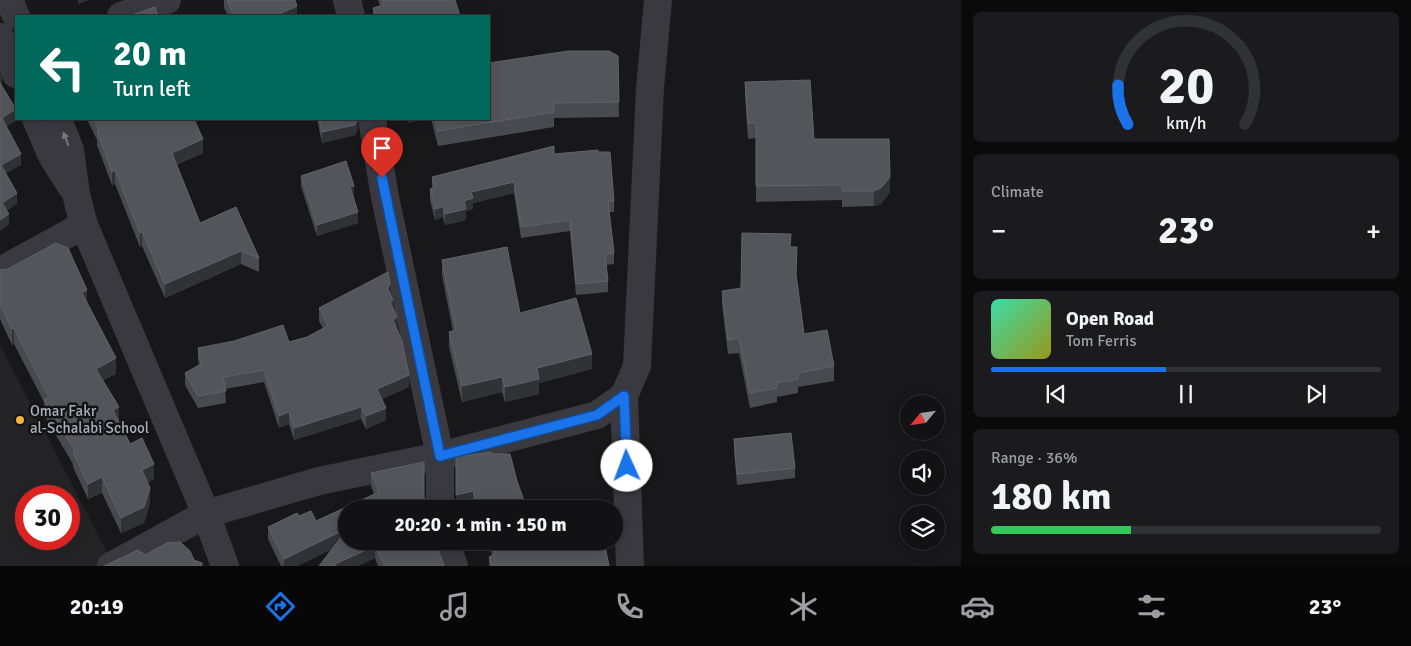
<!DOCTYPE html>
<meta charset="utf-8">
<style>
:root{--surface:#121214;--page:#1b1b1d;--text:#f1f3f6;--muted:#9c9ea0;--line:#313234;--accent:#1a73e8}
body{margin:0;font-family:Signika,sans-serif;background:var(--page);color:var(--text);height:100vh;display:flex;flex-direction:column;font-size:19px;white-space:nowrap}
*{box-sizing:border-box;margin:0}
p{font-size:16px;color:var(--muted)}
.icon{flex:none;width:28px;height:28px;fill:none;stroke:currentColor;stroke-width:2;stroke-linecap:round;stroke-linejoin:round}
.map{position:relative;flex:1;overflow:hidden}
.drawer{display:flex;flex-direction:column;gap:12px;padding:12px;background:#0a0a0b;width:450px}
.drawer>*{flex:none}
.guide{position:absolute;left:15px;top:15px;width:475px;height:105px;border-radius:0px;box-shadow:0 2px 12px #0003,0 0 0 1px var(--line);background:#00695c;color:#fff;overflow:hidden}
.needle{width:32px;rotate:241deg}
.controls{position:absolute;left:900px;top:395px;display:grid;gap:10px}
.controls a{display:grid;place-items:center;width:45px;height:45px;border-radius:50%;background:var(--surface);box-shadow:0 2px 12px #0003,0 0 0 1px var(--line);font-size:25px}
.speed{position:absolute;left:15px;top:485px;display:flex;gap:10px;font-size:25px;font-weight:700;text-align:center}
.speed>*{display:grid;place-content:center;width:65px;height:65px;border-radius:50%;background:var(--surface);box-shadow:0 2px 12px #0003,0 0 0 1px var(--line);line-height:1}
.speed .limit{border:8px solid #d22;background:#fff;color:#111}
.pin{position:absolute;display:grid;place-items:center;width:42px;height:42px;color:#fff;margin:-51px -21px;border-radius:50% 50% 50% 0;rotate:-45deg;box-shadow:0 0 5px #0007}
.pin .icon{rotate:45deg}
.me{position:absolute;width:55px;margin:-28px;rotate:358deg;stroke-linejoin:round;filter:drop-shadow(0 0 4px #0008)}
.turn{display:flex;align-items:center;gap:18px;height:105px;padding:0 15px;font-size:22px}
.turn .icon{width:65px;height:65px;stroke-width:2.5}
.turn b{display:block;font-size:35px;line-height:42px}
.big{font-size:38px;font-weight:800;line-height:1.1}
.drawer .tile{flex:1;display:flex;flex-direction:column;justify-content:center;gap:8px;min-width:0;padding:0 18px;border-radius:8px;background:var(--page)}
.drawer .dial{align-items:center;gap:0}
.dial svg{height:130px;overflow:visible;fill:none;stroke:var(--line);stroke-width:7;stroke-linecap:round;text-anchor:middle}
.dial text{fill:var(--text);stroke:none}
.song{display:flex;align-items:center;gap:15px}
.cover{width:60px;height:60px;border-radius:8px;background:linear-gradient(135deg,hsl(160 70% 55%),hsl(60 70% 35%))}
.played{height:5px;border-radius:2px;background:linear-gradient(90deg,var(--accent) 45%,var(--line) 45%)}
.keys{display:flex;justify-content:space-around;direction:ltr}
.heat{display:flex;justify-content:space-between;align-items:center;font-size:28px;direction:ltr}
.charge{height:8px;border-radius:4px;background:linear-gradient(90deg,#34c759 36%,var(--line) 0)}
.trip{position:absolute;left:338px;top:500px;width:285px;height:50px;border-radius:25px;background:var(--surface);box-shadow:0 2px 12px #0003,0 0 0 1px var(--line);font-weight:800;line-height:50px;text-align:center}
.tab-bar{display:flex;height:80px;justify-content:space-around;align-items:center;background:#070708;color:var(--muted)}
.tab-bar .icon{width:35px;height:35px}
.tab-bar .selected{color:var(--accent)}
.tab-bar b{font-size:22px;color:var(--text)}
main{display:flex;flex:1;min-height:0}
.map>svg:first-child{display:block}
.built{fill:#242427;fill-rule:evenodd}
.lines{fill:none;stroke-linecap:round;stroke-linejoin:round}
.minor{stroke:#39393f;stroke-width:28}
.tertiary{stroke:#39393f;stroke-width:28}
.wall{fill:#494a4f}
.shaded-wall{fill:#313235}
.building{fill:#54555a;stroke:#616369}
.oneway{fill:#777982}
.route-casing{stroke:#114b97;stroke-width:12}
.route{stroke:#1a73e8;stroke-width:9}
.poi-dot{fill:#f0b63a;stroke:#131315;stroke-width:2}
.labels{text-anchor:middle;stroke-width:5;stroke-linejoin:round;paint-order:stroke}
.poi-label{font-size:15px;fill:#aaaeb9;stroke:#131315;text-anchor:start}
</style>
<main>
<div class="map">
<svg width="961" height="566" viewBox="0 0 961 566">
<rect width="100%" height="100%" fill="#18181a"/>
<path class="built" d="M 0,345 L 114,566 L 0,566 ZM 26,496 L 69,496 L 69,539 L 26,539 Z"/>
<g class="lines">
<g class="minor">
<polyline points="347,0 351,16"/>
<polyline points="121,16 167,0"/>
<polyline points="372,119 385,197 440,456 440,509"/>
<polyline points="624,396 630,566"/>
<polyline points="445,541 454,566"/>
<polyline points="111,566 206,514 225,566"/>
</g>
<g class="tertiary">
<polyline points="9,0 16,16"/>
<polyline points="0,37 16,74"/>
<polyline points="36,119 52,156 71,186"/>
<polyline points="58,119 70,150 76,194 84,225 206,514 319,481 440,456 597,415 624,396 637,366 650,88 658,0"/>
<polyline points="0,271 84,225"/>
</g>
</g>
<g class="wall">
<polygon points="224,0 295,0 297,16 228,16 224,8"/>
<polygon points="378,0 455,0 460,16 373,16 373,8 380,6"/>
<polygon points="618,56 619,117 554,118 554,127 438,146 431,119 489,119"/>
<polygon points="745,82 814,139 890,192 881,204 874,206 842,207 842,200 756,202 756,138 748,139 745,97"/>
<polygon points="87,119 194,119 203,153 176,165 200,223 259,258 259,272 241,264 165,298 142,246 140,247 115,184 112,185 97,145 97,140"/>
<polygon points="317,119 358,119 358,128 355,135 322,143"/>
<polygon points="598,152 614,201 614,212 609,212 614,253 614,264 606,265 608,281 608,292 576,295 570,231 521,238 514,193 473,203 473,209 466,211 466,220 445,225 443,217 435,220 430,200 430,189 432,188 432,177 554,154"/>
<polygon points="301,176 354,197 358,223 317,236 301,186"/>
<polygon points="791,247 797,261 796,277 804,334 834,366 834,381 798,387 798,393 777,397 777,402 750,408 739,353 728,354 722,305 722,291 741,288"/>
<polygon points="442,260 520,313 592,369 539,383 539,394 505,402 502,392 462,402 449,347 449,332 453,331 442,275"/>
<polygon points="8,269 87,304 116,374 103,380 119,422 130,444 154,479 148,482 150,503 144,523 121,533 102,493 88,499 73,467 73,464 44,415 44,402 14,344 12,345 0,319 0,270"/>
<polygon points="390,292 397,330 409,387 382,399 386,420 366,429 361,419 294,440 289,424 279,428 264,382 225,389 226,403 198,408 185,385 185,373 199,365 198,360 198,348 289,342 307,337 323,328 319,321 319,308"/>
<polygon points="734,439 795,468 795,478 737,485 734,450"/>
<polygon points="492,454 517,481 527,509 475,509 473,501 456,506"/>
<polygon points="371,473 424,497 346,509 434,541 444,566 378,566 375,558 358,566 319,566 332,549 297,566 281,566 268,539 268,527 299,516 316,521 374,494 371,486"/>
<polygon points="487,541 538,541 538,542 609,566 489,566 489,557 492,555"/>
</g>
<g class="shaded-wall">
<polygon points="78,0 89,0 78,4"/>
<polygon points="297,6 297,16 275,16"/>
<polygon points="2,73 2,84 0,85 0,74"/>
<polygon points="16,110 16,121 2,129 2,118"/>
<polygon points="358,119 358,128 355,135 322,143 322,132"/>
<polygon points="408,119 426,119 408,123"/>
<polygon points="203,139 203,153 172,167 172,153"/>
<polygon points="21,154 21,165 1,176 1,165"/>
<polygon points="115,170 115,184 112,185 112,172"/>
<polygon points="890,177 890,192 881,204 874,206 874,191"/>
<polygon points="514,182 514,193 473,203 473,209 466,211 466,220 445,225 445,214 464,201 471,192"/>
<polygon points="354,186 354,197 350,198 350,187"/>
<polygon points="17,193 17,204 2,214 2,203"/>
<polygon points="443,207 443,217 435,220 435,209"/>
<polygon points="358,212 358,223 317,236 317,225"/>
<polygon points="9,214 9,225 0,231 0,220"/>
<polygon points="142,232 142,246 140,247 140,233"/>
<polygon points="241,251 241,264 165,298 165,284"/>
<polygon points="87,290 87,306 82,293"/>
<polygon points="393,300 393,312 390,301"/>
<polygon points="397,317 397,330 393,320"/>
<polygon points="14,328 14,344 12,345 12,329"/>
<polygon points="592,354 592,369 539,383 539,394 505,402 505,387 537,368"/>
<polygon points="116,358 116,374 96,384 96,369"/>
<polygon points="409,375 409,387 377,401 377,389"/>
<polygon points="502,377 502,392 462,402 462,386"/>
<polygon points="119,407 119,422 113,410"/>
<polygon points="361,407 361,419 294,440 294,428"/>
<polygon points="386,408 386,420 366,429 366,416"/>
<polygon points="289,412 289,424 279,428 279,416"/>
<polygon points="154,464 154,479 142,485 142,470"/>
<polygon points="102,477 102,493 88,499 88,484"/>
<polygon points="150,488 150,503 144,523 121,533 121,518"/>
<polygon points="473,491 473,501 456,506 456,495"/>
<polygon points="346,529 346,541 348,541 297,566 284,566 284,559"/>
<polygon points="375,546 375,558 358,566 335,566 335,564"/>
</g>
<g class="building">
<polygon points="227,0 295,0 297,6 275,16 234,16"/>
<polygon points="382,0 455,0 460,16 376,16 373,8 384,5"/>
<polygon points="155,7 158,16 129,16"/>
<polygon points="568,51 609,51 618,56 619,102 554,103 554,112 438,131 435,119 489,119 489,63"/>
<polygon points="810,80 814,139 889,139 890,177 881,188 874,191 842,191 842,185 756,186 756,123 748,123 745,82"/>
<polygon points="0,83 16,109 2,118 21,154 1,165 17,193 2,203 9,214 0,220"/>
<polygon points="94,119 194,119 203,139 172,153 200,223 236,207 259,258 241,251 165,284 142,232 140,233 115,170 112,172 97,131 99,130"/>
<polygon points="319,119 357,119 355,125 322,132"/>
<polygon points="554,146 554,154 598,150 598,152 610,152 614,201 608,201 614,253 605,254 608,281 576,284 570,220 521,227 514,182 471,192 473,198 464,201 466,209 445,214 443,207 435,209 430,189 435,188 432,177"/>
<polygon points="346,161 354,186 350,187 358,212 317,225 301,176"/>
<polygon points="742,233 791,234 790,247 797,247 796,274 804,334 827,330 834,366 798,373 798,379 776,383 777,388 750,393 739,338 728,340 722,291 741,288"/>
<polygon points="56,243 68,248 87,290 82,293 116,358 96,369 119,407 113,410 130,444 142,438 154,464 142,470 150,488 144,507 121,518 102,477 88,484 73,452 75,451 44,400 49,397 14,328 12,329 0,304 0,270 8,269"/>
<polygon points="507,247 520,313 576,298 592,354 537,368 539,379 505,387 502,377 462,386 449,332 456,330 442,260"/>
<polygon points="388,272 390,284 388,288 393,300 390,301 397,317 393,320 402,341 409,375 377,389 386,408 366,416 361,407 294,428 289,412 279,416 264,370 223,377 226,391 198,396 185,373 201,364 198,348 234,341 283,325 289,342 307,337 328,326 319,308"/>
<polygon points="791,433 795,468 737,474 734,439"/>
<polygon points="491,452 492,454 510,454 517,481 527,509 479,509 473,491 456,495 456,457"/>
<polygon points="424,462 424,497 430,509 346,509 346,529 284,559 268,527 297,513 299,516 311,511 316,521 379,492 371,473"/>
<polygon points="346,531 346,541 434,541 444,565 443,566 385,566 375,546 335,564 336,566 319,566"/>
<polygon points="491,541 538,541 538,542 543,541 604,541 609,566 492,566 489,557 495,554"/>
<polygon points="180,542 190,551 194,560 202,563 202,566 104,566 138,550 145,555 167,543"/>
</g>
<defs><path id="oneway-solid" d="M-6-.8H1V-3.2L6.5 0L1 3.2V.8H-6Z" transform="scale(1.25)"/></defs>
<use class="oneway" href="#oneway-solid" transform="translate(66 139) rotate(-111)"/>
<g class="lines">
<defs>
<polyline id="route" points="382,178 440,456 597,415 624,396 627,466"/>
</defs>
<use href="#route" class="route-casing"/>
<use href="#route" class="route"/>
</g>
<circle class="poi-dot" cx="20" cy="420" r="5"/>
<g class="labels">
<g class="poi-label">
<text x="30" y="416">Omar Fakr<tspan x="30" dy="17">al-Schalabi School</tspan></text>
</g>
</g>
</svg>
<div class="controls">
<a><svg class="needle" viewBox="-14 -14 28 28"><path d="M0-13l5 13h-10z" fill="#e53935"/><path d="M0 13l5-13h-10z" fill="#9c9ea0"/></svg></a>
<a><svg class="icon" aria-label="sound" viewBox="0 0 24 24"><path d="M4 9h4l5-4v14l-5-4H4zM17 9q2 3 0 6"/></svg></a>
<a><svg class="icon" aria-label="layers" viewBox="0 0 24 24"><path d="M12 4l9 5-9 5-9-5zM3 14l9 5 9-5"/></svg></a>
</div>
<div class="speed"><div class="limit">30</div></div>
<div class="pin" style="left:382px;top:178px;background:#d93025"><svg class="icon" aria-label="arrive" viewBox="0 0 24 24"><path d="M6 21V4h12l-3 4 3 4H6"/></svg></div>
<svg class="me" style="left:627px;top:466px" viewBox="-20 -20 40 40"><circle r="19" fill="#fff"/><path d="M0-13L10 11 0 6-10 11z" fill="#1a73e8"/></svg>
<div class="trip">20:20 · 1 min · 150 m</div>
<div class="guide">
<div class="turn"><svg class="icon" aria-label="left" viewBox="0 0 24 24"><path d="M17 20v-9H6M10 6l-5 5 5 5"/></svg><div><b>20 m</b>Turn left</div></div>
</div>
</div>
<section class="drawer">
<div class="tile dial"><svg viewBox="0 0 100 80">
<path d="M14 69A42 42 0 1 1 86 69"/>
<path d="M14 69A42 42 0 0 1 8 45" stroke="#1a73e8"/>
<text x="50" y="56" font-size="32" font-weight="700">20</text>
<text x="50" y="72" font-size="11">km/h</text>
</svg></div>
<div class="tile"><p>Climate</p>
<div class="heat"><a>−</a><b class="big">23°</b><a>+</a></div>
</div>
<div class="tile">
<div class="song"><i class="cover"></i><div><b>Open Road</b><p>Tom Ferris</p></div></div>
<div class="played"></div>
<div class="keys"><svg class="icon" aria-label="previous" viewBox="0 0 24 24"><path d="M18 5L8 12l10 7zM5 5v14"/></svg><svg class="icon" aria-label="pause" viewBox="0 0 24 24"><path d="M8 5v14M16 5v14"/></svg><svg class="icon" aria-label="next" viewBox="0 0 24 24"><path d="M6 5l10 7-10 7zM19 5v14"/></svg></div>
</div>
<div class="tile"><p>Range · 36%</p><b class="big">180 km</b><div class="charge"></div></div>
</section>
</main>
<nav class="tab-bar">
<b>20:19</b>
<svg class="icon selected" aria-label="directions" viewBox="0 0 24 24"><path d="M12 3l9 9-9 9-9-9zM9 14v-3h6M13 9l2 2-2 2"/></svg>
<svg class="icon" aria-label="music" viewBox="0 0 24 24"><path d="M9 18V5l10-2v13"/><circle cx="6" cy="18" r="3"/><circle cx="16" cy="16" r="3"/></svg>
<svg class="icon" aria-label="phone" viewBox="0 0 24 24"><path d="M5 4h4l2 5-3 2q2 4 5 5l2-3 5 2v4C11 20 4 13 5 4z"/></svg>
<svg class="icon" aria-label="climate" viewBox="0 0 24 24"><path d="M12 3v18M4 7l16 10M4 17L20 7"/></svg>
<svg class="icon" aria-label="car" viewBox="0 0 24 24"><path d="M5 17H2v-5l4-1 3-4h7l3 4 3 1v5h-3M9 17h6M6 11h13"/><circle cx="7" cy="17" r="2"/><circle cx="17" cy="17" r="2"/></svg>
<svg class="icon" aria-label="filters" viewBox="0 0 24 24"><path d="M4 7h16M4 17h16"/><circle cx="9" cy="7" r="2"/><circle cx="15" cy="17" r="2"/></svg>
<b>23°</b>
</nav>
